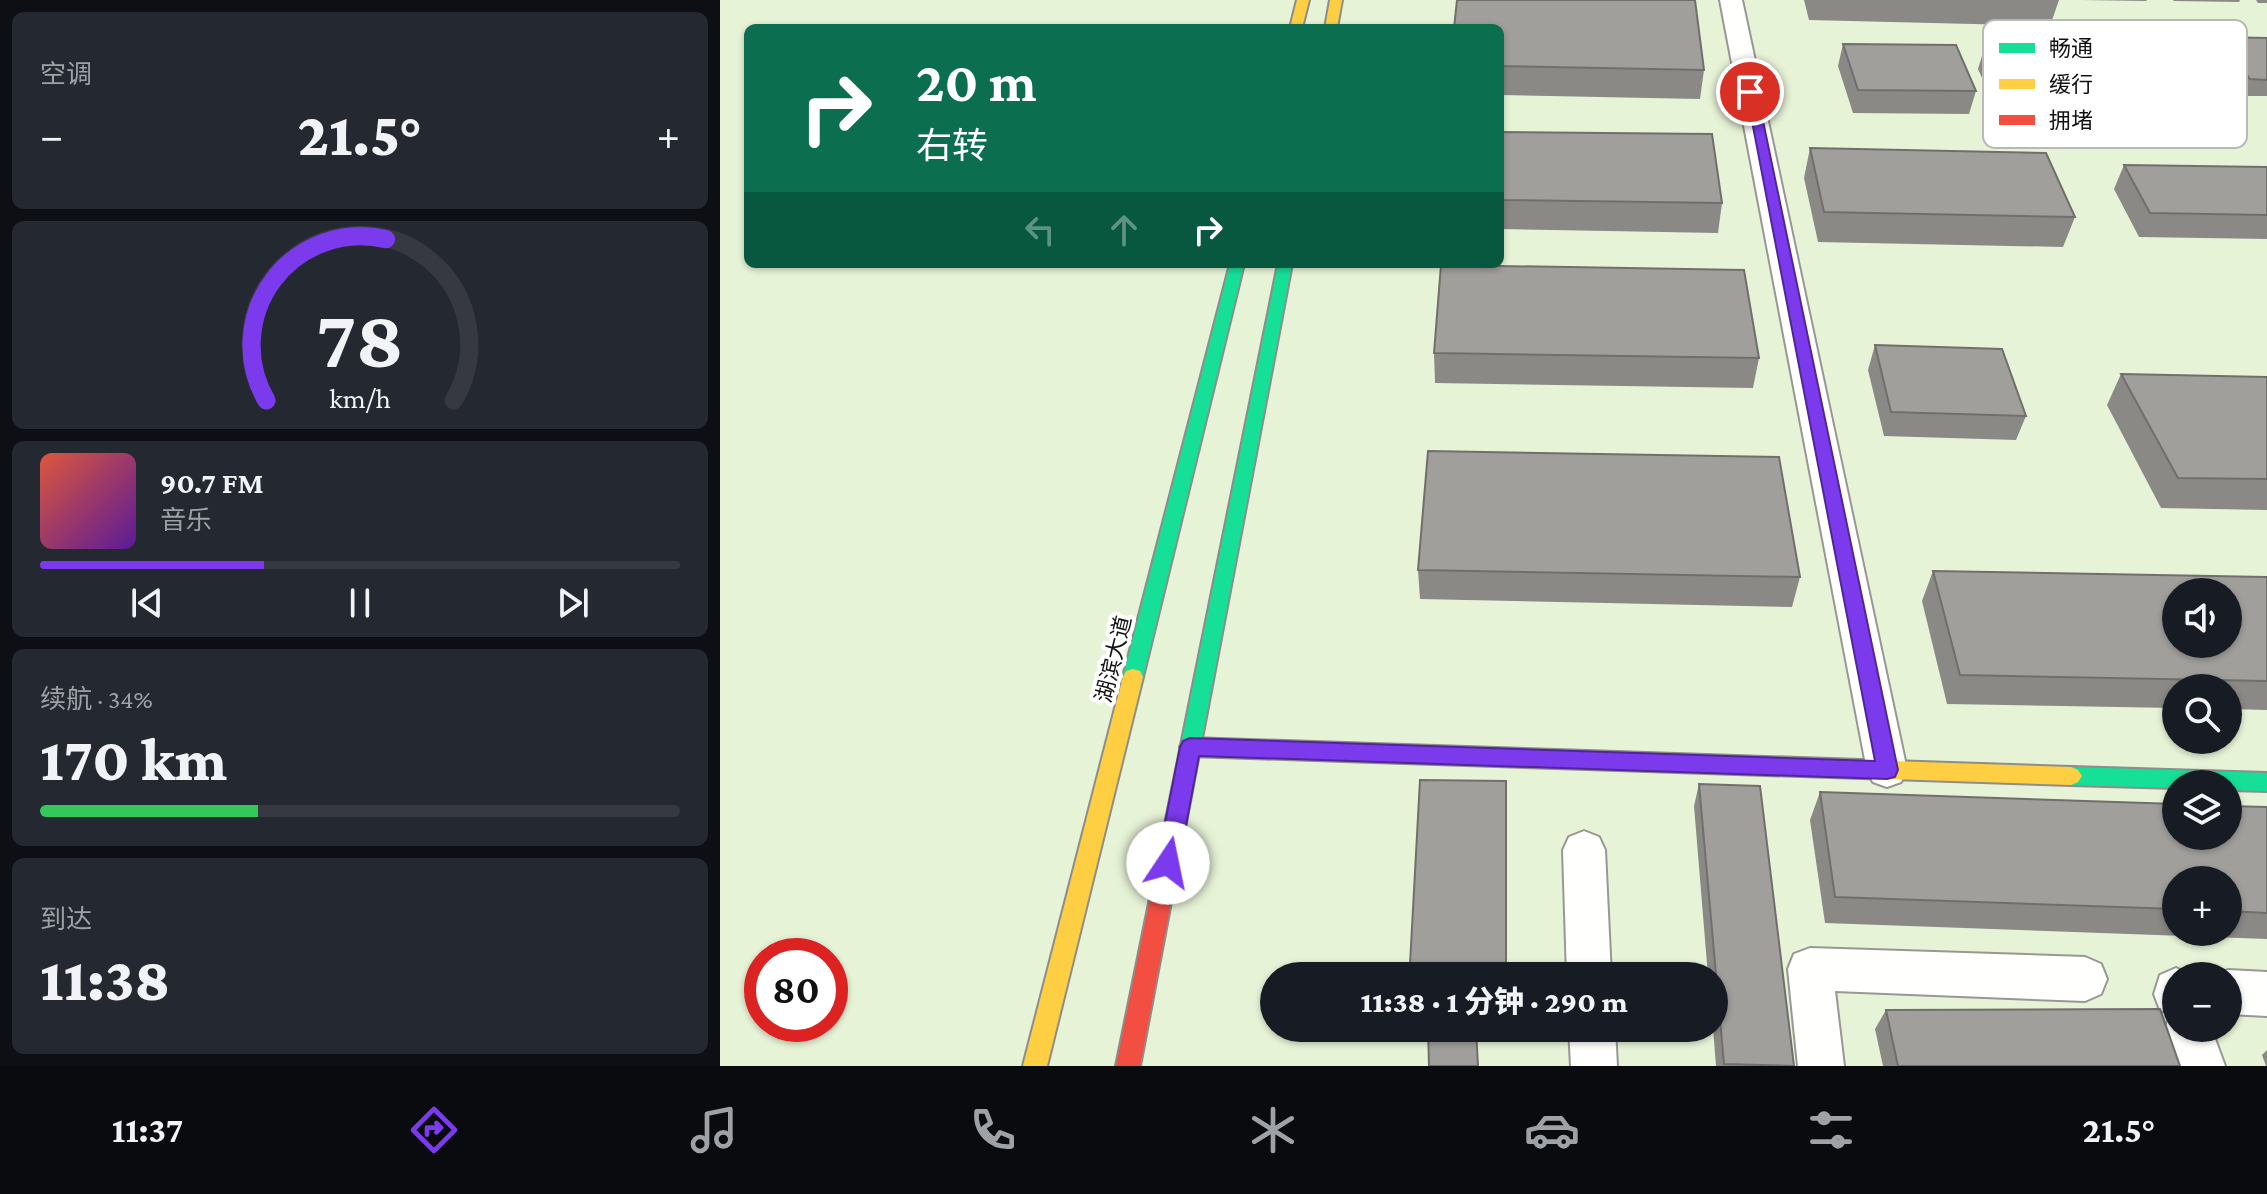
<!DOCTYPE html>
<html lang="zh">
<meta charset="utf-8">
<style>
:root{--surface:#171b24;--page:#242831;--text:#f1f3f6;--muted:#9ea1a6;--line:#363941;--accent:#7c3aed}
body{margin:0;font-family:"Crimson Pro","Noto Sans SC",serif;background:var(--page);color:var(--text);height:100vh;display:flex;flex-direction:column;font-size:30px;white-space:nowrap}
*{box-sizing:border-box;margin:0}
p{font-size:26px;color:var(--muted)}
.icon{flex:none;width:44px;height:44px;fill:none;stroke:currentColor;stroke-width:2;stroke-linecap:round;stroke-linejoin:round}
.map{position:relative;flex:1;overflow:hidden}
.sheet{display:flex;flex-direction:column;gap:12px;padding:12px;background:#0d0f14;width:720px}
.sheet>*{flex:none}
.banner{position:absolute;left:24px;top:24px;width:760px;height:244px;border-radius:12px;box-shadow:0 2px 6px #0004;background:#0b6e4f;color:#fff;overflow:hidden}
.controls{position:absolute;left:1442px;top:578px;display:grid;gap:16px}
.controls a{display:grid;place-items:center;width:80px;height:80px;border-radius:50%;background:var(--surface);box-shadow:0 2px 6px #0004;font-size:40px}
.speed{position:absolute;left:24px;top:938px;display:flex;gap:16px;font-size:40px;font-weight:700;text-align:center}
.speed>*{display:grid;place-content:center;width:104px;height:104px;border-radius:50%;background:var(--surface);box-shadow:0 2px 6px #0004;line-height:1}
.speed .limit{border:12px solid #d22;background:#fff;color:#111}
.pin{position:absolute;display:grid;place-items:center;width:68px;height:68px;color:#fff;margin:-34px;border:4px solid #fff;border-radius:50%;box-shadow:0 2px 8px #0007}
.me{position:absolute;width:88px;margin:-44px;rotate:11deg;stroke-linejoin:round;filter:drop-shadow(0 0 6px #0008)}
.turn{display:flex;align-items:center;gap:28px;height:168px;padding:0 40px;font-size:36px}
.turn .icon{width:104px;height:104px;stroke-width:2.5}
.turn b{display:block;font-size:56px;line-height:68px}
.lanes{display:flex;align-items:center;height:76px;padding:0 40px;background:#0003;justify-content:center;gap:40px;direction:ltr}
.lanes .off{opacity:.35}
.big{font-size:60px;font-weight:800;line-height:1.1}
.sheet .tile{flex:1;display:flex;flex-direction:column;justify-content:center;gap:12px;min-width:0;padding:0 28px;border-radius:12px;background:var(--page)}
.sheet .dial{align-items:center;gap:0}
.dial svg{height:208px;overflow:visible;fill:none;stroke:var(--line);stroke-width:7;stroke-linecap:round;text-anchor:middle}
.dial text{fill:var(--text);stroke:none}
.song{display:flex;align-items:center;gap:24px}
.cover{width:96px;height:96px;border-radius:12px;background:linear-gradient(135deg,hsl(10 70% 55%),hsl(270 70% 35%))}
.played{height:8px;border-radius:4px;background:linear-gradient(90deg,var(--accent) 35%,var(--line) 35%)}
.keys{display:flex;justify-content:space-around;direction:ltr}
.heat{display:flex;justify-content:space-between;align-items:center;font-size:44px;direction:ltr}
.charge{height:12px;border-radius:6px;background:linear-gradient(90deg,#34c759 34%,var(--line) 0)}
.trip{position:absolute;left:540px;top:962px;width:468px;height:80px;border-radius:40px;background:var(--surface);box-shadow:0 2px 6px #0004;font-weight:800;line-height:80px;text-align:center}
.tab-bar{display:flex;height:128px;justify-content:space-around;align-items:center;background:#090b0e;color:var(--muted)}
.tab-bar .icon{width:56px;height:56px}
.tab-bar .on{color:var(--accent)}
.tab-bar b{font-size:36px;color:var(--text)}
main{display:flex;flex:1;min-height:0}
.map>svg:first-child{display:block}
.green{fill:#e7f3d7;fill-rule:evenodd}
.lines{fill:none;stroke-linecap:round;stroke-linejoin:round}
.street-casing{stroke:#979795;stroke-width:4}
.fast-casing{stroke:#8e8d8b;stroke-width:4}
.slow-casing{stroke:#8e8d8b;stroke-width:4}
.jam-casing{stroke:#8e8d8b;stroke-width:4}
.street{fill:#fffffe;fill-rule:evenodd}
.fast{fill:#16e098;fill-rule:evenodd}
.slow{fill:#ffcf43;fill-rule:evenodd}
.jam{fill:#f24e42;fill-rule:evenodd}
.wall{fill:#8a8986;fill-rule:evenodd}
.building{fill:#a19f9c;stroke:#716f6d;stroke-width:2;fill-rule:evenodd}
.route{fill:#7c3aed;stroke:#51269a;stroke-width:2}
.labels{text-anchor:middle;stroke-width:8;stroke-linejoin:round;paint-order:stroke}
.street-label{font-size:22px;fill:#111;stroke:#fff}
.key{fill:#fff;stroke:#b8b8b8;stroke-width:2}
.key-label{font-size:22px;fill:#111}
</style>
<main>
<section class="sheet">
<div class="tile"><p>空调</p>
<div class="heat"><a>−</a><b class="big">21.5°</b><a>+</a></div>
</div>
<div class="tile dial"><svg viewBox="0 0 100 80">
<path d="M14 69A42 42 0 1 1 86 69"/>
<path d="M14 69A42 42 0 0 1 60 7" stroke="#7c3aed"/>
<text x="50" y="56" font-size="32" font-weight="700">78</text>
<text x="50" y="72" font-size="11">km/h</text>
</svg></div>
<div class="tile">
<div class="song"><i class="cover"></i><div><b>90.7 FM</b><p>音乐</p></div></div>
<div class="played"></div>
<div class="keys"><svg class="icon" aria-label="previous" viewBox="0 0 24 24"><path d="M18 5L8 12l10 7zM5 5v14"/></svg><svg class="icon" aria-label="pause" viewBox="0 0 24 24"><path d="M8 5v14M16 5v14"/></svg><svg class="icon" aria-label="next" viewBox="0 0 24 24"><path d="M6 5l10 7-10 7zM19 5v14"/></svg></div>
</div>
<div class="tile"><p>续航 · 34%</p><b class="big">170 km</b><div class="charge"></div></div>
<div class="tile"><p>到达</p><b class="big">11:38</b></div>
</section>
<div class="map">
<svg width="1547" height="1066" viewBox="0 0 1547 1066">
<rect width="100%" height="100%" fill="#fdfcf7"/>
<path class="green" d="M 0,0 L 1547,0 L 1547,1066 L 0,1066 ZM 28,28 L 780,28 L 780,264 L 28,264 ZM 1456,592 L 1508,592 L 1508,644 L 1456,644 ZM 1456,688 L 1508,688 L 1508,740 L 1456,740 ZM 1456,784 L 1508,784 L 1508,836 L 1456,836 ZM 1456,880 L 1508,880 L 1508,932 L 1456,932 ZM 42,956 L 110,956 L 110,1024 L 42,1024 ZM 554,976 L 994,976 L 994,1028 L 554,1028 ZM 1456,976 L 1508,976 L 1508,1028 L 1456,1028 Z"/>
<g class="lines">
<defs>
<g id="street">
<polygon points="1000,0 1022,0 1187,770 1181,782 1167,787 1153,782 1147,770"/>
<polygon points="864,831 879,837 885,850 891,976 847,976 843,850 849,837"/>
<polygon points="1090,948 1365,957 1381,964 1387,979 1381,994 1365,1001 1115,991 1124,1066 1078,1066 1068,969 1074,954"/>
<polygon points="1456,968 1472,976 1456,976 1456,1028 1491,1028 1505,1066 1459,1066 1445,1028 1451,1014 1440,1010 1434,994 1440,975"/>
<polygon points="1508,970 1547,972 1547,1016 1508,1014 1508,976 1493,976"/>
<polygon points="849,1028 895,1028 897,1066 851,1066"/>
</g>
<g id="fast">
<polygon points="510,264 524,264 423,677 420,683 413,685 406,683 403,677"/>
<polygon points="558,264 572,264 476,770 473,776 466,779 459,776 456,770"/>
<polygon points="1351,767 1547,773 1547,791 1508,790 1508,784 1456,784 1456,788 1351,785 1344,782 1340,776 1344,770"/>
</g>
<g id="slow">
<polygon points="577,0 589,0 582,28 570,28"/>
<polygon points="610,0 622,0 617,28 605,28"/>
<polygon points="413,669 420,671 423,677 327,1066 303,1066 403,677 406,671"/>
<polygon points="867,751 1351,767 1358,770 1362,776 1358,782 1351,785 867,769 860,766 857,760 860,754"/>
</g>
<g id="jam">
<polygon points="470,738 867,751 874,754 877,760 874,766 867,769 470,756 463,753 460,747 463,741"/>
<polygon points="466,761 473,764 476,770 420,1066 396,1066 456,770 459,764"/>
</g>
</defs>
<use href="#street" class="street-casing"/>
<use href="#fast" class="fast-casing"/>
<use href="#slow" class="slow-casing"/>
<use href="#jam" class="jam-casing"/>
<use href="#street" class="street"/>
<use href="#fast" class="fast"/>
<use href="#slow" class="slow"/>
<use href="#jam" class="jam"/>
</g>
<g class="wall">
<polygon points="1084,0 1339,0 1330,26 1089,20"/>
<polygon points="1361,0 1427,0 1426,1"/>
<polygon points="1453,0 1520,0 1519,2 1454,1"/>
<polygon points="1536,0 1547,0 1547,3 1538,3"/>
<polygon points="780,28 984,70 980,99 780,95"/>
<polygon points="1402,35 1501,78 1493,95 1422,94 1396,51"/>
<polygon points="1500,37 1547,38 1547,96 1522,96 1493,53"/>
<polygon points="1123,44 1256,91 1249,114 1133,113 1118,66"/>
<polygon points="1265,46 1405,94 1396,117 1279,115 1258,69"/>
<polygon points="780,132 1002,203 998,233 780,229"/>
<polygon points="1090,148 1355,217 1343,247 1098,242 1084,178"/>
<polygon points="1404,165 1547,167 1547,239 1419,237 1394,189"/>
<polygon points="1155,345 1306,416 1296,440 1164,436 1148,370"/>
<polygon points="714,353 1039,358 1033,388 715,383"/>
<polygon points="1401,374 1547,377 1547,510 1441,508 1387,405"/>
<polygon points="698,570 1080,577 1072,607 700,599"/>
<polygon points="1213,571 1547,577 1547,710 1508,709 1508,688 1456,688 1456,708 1227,704 1202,601"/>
<polygon points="786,781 786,976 691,976 690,964"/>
<polygon points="979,784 1074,1066 996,1066 993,1028 994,1028 994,976 988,976 974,806"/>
<path d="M 1100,792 L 1547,807 L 1547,939 L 1105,923 L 1090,820 ZM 1456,880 L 1508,880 L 1508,932 L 1456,932 Z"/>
<polygon points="1166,1010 1460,1066 1163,1066 1155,1029"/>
<polygon points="1547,1050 1547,1066 1546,1066 1542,1055"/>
</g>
<g class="building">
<polygon points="737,0 975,0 984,70 780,66 780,28 734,28"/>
<polygon points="1500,37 1547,38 1547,80 1530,79"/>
<polygon points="1123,44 1236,45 1256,91 1138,90"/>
<polygon points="780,132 992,134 1002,203 780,200"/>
<polygon points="1090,148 1326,153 1355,217 1104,212"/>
<polygon points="1404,165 1547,167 1547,215 1430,213"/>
<polygon points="721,265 1024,270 1039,358 714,353"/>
<polygon points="1155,345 1282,349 1306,416 1171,412"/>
<polygon points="1401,374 1547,377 1547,479 1458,478"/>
<polygon points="708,451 1059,457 1080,577 698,570"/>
<path d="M 1213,571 L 1547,577 L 1547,681 L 1240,675 ZM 1456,592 L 1508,592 L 1508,644 L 1456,644 Z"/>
<polygon points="700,780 786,781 786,965 690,964"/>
<polygon points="979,784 1040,786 1074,1066 1004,1064"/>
<polygon points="1100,792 1456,804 1456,836 1508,836 1508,806 1547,807 1547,913 1508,911 1508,880 1456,880 1456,909 1115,897"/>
<polygon points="1440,1009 1460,1066 1178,1066 1166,1010"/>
<polygon points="708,1028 756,1028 758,1066 709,1066"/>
</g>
<polygon class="route" points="1026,90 1037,92 1178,770 1175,777 1167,779 479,756 459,863 456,870 448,873 440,870 437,863 460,747 463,741 470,738 1155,761"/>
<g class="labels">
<g class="street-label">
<text transform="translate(393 659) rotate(-76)" y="8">湖滨大道</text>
</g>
</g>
<rect x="1263" y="20" width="264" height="128" rx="12" class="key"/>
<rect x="1279" y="43" width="36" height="10" fill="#16e098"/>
<rect x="1279" y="79" width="36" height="10" fill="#ffcf43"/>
<rect x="1279" y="115" width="36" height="10" fill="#f24e42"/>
<g class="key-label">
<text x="1329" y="56">畅通</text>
<text x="1329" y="92">缓行</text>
<text x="1329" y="128">拥堵</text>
</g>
</svg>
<div class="controls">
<a><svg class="icon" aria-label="sound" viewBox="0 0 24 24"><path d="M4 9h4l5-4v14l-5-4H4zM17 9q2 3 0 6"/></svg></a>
<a><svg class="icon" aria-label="search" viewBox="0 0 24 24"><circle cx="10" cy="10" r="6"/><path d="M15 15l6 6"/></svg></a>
<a><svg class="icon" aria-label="layers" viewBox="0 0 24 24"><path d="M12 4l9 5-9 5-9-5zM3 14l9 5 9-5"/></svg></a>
<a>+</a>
<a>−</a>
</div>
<div class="speed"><div class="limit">80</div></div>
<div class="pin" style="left:1030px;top:92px;background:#d93025"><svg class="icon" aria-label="arrive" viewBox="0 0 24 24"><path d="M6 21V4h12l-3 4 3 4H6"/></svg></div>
<svg class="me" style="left:448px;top:863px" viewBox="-20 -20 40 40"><circle r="19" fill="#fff"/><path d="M0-13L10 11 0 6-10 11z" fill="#7c3aed"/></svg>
<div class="trip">11:38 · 1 分钟 · 290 m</div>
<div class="banner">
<div class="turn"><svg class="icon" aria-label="right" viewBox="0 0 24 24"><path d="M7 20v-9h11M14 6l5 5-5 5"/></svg><div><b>20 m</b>右转</div></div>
<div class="lanes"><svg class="icon off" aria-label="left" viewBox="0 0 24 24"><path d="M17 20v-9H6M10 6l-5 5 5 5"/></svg><svg class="icon off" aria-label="ahead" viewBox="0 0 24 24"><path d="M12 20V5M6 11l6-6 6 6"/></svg><svg class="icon" aria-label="right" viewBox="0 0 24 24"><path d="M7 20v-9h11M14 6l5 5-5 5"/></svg></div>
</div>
</div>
</main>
<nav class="tab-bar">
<b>11:37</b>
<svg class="icon on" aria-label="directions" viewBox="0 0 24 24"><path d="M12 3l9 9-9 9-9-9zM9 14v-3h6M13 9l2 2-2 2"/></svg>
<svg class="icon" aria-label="music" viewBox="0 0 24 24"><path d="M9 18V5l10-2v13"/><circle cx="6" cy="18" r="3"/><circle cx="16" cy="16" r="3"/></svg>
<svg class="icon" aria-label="phone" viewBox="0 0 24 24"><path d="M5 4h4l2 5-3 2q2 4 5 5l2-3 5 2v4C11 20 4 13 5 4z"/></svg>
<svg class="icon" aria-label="climate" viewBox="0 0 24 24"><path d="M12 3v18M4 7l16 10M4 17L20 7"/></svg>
<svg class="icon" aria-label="car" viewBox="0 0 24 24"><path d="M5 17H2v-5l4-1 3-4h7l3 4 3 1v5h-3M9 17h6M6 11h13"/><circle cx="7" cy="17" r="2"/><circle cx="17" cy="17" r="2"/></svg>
<svg class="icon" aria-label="filters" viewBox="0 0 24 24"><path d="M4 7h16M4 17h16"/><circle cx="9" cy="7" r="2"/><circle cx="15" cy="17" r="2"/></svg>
<b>21.5°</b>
</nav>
